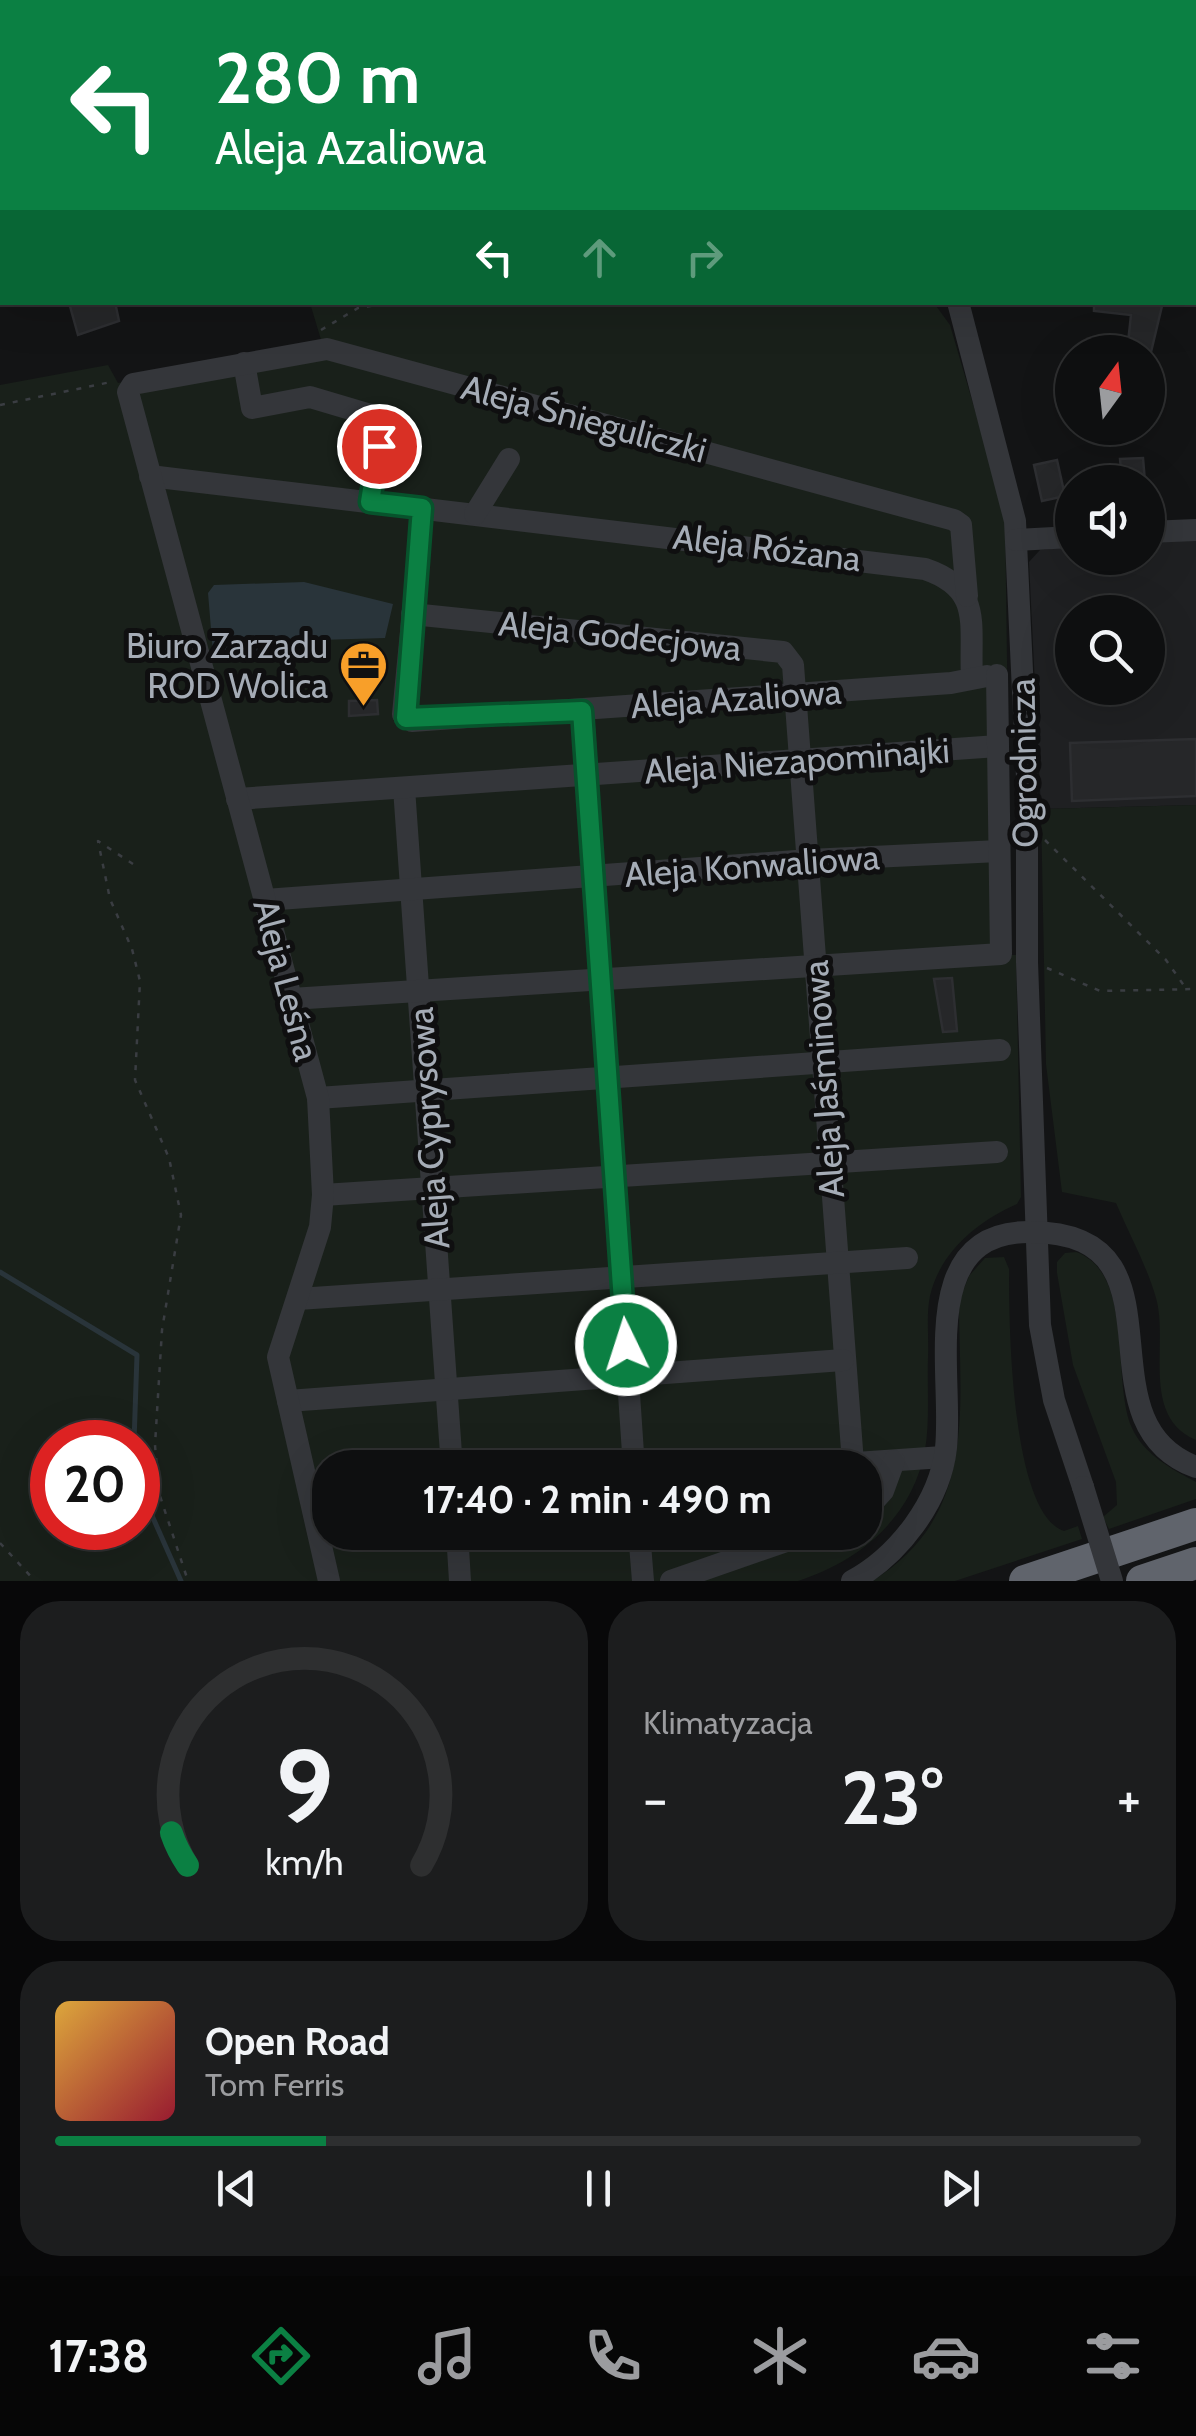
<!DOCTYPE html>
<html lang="pl">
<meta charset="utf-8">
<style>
:root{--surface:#0e0f10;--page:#1c1d1e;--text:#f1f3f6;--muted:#9b9c9f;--line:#2e2f30;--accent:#0b8043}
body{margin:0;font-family:Cabin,sans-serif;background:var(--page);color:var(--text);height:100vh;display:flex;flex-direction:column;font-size:38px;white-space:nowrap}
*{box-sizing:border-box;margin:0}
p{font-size:32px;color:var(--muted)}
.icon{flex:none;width:55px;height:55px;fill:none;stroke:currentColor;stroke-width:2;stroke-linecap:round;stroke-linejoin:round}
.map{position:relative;height:1581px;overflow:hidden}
.side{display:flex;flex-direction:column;gap:20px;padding:20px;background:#080809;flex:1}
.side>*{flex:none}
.banner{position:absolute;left:0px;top:0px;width:1198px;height:305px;box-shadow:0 10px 40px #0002,0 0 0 2px var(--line);background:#0b8043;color:#fff;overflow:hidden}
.needle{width:65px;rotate:15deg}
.tools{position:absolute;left:1055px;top:335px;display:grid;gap:20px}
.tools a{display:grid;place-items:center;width:110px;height:110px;border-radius:50%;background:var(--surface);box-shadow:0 10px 40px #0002,0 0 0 2px var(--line);font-size:50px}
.speed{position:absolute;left:30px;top:1420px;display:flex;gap:20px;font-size:50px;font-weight:700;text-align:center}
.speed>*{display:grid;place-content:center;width:130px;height:130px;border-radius:50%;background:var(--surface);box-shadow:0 10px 40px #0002,0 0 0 2px var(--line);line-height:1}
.speed .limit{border:15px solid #d22;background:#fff;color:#111}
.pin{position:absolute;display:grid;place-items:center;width:85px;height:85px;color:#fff;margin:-42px;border:5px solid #fff;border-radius:50%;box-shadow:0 2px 10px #0007}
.me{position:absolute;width:110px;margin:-55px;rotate:356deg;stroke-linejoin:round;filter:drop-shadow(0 0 8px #0008)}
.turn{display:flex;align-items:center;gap:35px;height:210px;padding:0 50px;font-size:45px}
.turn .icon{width:130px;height:130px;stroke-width:2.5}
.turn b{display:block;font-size:70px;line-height:85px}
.lanes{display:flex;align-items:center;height:95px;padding:0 50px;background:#0003;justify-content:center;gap:50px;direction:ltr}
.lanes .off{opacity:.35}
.big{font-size:75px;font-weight:700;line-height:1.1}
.side .tile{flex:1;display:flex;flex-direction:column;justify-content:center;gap:15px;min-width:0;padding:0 35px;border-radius:40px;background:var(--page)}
.side .dial{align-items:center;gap:0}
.dial svg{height:260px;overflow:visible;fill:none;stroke:var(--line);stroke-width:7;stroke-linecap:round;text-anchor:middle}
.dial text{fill:var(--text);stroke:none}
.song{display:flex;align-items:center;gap:30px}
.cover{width:120px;height:120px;border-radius:15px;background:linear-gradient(135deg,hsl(40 70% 55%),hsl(350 70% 35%))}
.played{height:10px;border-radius:5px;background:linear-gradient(90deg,var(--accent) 25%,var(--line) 25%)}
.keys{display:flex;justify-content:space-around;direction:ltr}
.heat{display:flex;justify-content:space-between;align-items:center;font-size:55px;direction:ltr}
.side .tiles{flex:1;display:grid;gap:20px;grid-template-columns:1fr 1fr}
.tile:last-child{grid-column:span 2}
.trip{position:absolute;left:312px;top:1450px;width:570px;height:100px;border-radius:40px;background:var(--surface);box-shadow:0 10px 40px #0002,0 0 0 2px var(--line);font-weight:700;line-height:100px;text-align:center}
.dock{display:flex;height:160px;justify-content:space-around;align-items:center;background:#060606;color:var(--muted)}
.dock .icon{width:70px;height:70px}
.dock .on{color:var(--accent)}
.dock b{font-size:45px;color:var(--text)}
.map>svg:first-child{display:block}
.built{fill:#1f2022;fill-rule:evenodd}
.green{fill:#19201a;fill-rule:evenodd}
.water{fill:#29343a}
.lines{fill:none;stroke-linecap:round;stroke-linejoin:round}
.stream{stroke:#29343a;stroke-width:5}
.building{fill:#262729;stroke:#2d2e31;stroke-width:2.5}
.path{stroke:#3a3d42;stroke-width:2.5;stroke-dasharray:5 8;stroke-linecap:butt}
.minor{stroke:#34363a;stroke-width:22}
.highway{stroke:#60646c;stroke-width:32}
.minor-bridge{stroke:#34363a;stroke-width:22}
.route-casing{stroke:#07532c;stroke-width:25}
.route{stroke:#0b8043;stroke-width:18}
.labels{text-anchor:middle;stroke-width:10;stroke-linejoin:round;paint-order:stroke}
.street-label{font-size:35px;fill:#a5acb6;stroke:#0f0f10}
.poi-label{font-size:35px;fill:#a5acb6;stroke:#0f0f10;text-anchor:end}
</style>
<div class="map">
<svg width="1196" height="1581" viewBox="0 0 1196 1581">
<rect width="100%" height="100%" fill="#131415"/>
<path class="built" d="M 1196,539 L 1196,805 L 1041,809 L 1029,562 L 1040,550 L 1072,547 L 1072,558 L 1148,558 L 1148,543 ZM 1072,612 L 1148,612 L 1148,688 L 1072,688 Z"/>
<g class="green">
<path d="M 310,303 L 934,303 L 950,325 L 1005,513 L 1011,955 L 1016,955 L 1021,1197 L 1017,1204 C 978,1221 940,1252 930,1296 C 926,1315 929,1338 928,1358 C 927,1387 930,1421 925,1450 C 912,1518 860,1561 798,1581 L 0,1581 L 0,385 L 108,365 L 118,383 L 322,343 ZM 52,1442 L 138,1442 L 138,1528 L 52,1528 ZM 330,1468 L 865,1468 L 865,1532 L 330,1532 Z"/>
<path d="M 1196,805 L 1196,1440 C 1140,1416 1169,1343 1156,1298 C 1147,1266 1129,1234 1116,1203 L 1062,1192 L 1046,1064 L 1041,809 Z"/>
<path d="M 1076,1252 C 1135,1273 1111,1379 1132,1428 C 1144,1455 1172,1469 1196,1482 L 1196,1499 L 1109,1529 L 1103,1517 L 1117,1505 L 1116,1482 L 1073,1365 L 1057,1273 L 1057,1262 L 1065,1253 Z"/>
<path d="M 1004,1257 L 1009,1269 C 1009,1319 1010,1513 1064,1531 L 1078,1526 L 1082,1539 L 955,1581 L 872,1581 C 979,1516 959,1407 959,1301 L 969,1276 L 985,1258 Z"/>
</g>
<polygon class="water" points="304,582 393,604 385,638 319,640 218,658 213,653 208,593 214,585"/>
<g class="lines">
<g class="stream">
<polyline points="0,1272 137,1355 134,1442"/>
<polyline points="138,1484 181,1581"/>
</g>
</g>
<g class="building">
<polygon points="74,302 115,302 119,321 78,335 70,306"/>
<polygon points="1094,302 1162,306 1151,352 1127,352 1131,315 1094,311"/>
<polygon points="1143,458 1145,482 1122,482 1120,459"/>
<polygon points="1057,460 1065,496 1042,501 1034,465"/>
<polygon points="377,700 378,714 349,716 349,701"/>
<polygon points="1196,739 1196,796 1072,801 1070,743"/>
<polygon points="952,978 957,1031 943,1032 934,979"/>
</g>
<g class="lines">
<g class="path">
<polyline points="321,330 358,308 394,302"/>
<polyline points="0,405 111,382"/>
<polyline points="1045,840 1166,960 1185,987"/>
<polyline points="133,864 98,841 110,899 132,949 140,981 135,1080 169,1158 181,1215 162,1330 155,1445 159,1493 188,1581"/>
<polyline points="1047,968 1100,991 1196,989"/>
<polyline points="0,1543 35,1581"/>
</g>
<g class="minor">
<polyline points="835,0 836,2"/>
<polyline points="165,2 178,0"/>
<polyline points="642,2 656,0"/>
<polyline points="0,33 2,33"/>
<polyline points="0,120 2,119"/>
<polyline points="1195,157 1196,157"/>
<polyline points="0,213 2,212"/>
<polyline points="0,290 2,290"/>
<polyline points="958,302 1015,521 1027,777 1027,962 1040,1325 1054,1400 1083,1487"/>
<polyline points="244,363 252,408 310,397 384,419 370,502"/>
<path d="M 150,476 L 925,569 C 984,589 969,625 972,678"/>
<polyline points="423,508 403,714 412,721 951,683 987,676"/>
<polyline points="475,514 509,459"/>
<polyline points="1148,532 1196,530"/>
<polyline points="1016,540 1072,537"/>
<polyline points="412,614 783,652 793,665 853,1463"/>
<polyline points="583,711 634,1468"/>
<polyline points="404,788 452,1468"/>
<polyline points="237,799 998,746"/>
<polyline points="265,900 809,860 999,851"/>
<polyline points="291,999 1001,954 997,675"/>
<polyline points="318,1098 1000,1050"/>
<polyline points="323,1195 997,1152"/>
<polyline points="298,1299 907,1258"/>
<polyline points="288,1401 843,1360"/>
<polyline points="783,1468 943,1457"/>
<polyline points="865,1511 883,1491 894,1461"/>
<polyline points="457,1532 460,1581"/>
<polyline points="639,1532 643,1581"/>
<polyline points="329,1581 278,1357 320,1227 323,1195 318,1098 128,392 133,384 327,349 954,520 961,525 967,596"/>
<polyline points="671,1581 812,1532"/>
<path d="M 852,1581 C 898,1556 940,1502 946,1448 C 954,1375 915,1231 1030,1232 C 1196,1232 1073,1422 1196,1467"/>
</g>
<g class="highway">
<polyline points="1025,1581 1196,1524"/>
<polyline points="1142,1581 1196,1563"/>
</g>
<polyline class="minor-bridge" points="1083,1487 1112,1581"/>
</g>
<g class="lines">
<defs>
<polyline id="route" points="379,446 370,502 422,508 406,718 582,711 626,1345"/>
</defs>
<use href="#route" class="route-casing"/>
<use href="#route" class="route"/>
</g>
<defs>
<symbol id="office-pin" viewBox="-11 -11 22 30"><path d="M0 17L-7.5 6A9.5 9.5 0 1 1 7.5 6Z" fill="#f89f29" stroke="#0f0f10"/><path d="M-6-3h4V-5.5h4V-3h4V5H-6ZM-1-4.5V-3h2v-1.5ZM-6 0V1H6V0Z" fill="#111"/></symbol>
</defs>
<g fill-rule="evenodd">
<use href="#office-pin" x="336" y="638" width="55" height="75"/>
</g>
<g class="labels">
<g class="street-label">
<text transform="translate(584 419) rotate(15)" y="12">Aleja Śnieguliczki</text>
<text transform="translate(767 548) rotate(7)" y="12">Aleja Różana</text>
<text transform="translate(620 636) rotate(6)" y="12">Aleja Godecjowa</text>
<text transform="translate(736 699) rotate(-4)" y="12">Aleja Azaliowa</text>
<text transform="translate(797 761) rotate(-4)" y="12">Aleja Niezapominajki</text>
<text transform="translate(1024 763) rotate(-91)" y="12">Ogrodnicza</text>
<text transform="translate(752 866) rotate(-4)" y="12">Aleja Konwaliowa</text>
<text transform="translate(286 980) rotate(75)" y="12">Aleja Leśna</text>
<text transform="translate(824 1079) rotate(-94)" y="12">Aleja Jaśminowa</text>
<text transform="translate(429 1128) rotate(-94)" y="12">Aleja Cyprysowa</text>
</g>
<g class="poi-label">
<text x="328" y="658">Biuro Zarządu<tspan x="328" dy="40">ROD Wolica</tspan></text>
</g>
</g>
</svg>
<div class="tools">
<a><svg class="needle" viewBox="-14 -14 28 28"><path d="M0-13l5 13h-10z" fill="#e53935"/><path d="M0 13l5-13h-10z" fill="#9b9c9f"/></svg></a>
<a><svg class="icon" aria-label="sound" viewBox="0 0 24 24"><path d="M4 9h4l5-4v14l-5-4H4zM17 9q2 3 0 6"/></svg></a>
<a><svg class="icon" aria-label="search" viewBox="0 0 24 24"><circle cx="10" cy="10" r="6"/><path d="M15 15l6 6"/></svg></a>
</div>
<div class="speed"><div class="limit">20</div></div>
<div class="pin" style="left:379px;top:446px;background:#d93025"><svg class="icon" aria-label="arrive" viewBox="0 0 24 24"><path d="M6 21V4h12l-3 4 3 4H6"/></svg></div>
<svg class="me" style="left:626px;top:1345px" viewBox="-20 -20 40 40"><circle r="17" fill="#0b8043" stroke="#fff" stroke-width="3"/><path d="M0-11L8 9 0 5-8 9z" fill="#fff"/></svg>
<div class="trip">17:40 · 2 min · 490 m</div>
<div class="banner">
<div class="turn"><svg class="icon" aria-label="left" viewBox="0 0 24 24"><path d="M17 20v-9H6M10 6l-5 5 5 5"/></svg><div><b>280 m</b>Aleja Azaliowa</div></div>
<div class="lanes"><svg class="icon" aria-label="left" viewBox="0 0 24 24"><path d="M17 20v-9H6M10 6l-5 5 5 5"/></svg><svg class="icon off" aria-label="ahead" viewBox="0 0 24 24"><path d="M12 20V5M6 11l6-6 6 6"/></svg><svg class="icon off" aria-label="right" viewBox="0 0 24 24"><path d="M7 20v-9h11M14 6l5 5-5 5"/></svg></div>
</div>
</div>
<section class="side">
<div class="tiles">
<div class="tile dial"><svg viewBox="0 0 100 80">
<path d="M14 69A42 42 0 1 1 86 69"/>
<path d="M14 69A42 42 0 0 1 9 59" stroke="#0b8043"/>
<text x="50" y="56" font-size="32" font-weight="700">9</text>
<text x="50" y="72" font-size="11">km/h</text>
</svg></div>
<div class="tile"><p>Klimatyzacja</p>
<div class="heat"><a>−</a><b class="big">23°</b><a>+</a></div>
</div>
<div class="tile">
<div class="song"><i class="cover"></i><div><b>Open Road</b><p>Tom Ferris</p></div></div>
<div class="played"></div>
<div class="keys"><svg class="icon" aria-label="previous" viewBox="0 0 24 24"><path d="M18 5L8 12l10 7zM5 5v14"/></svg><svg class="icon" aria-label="pause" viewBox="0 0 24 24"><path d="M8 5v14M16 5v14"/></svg><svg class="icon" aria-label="next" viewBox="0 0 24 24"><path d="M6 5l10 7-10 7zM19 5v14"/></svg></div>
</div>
</div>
</section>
<nav class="dock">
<b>17:38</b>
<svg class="icon on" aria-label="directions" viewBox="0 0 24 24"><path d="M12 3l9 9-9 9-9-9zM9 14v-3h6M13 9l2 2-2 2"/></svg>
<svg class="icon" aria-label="music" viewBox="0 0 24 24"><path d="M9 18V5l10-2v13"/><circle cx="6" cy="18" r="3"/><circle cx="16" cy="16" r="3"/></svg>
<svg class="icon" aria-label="phone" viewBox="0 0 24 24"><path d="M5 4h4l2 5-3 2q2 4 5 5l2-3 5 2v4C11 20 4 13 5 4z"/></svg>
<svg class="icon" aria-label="climate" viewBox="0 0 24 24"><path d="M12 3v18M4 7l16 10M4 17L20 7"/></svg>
<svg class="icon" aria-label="car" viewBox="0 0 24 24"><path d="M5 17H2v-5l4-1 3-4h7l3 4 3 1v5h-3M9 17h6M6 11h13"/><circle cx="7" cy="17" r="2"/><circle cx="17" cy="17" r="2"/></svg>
<svg class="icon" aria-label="filters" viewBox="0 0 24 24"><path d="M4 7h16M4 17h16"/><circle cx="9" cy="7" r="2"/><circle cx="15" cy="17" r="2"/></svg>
</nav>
